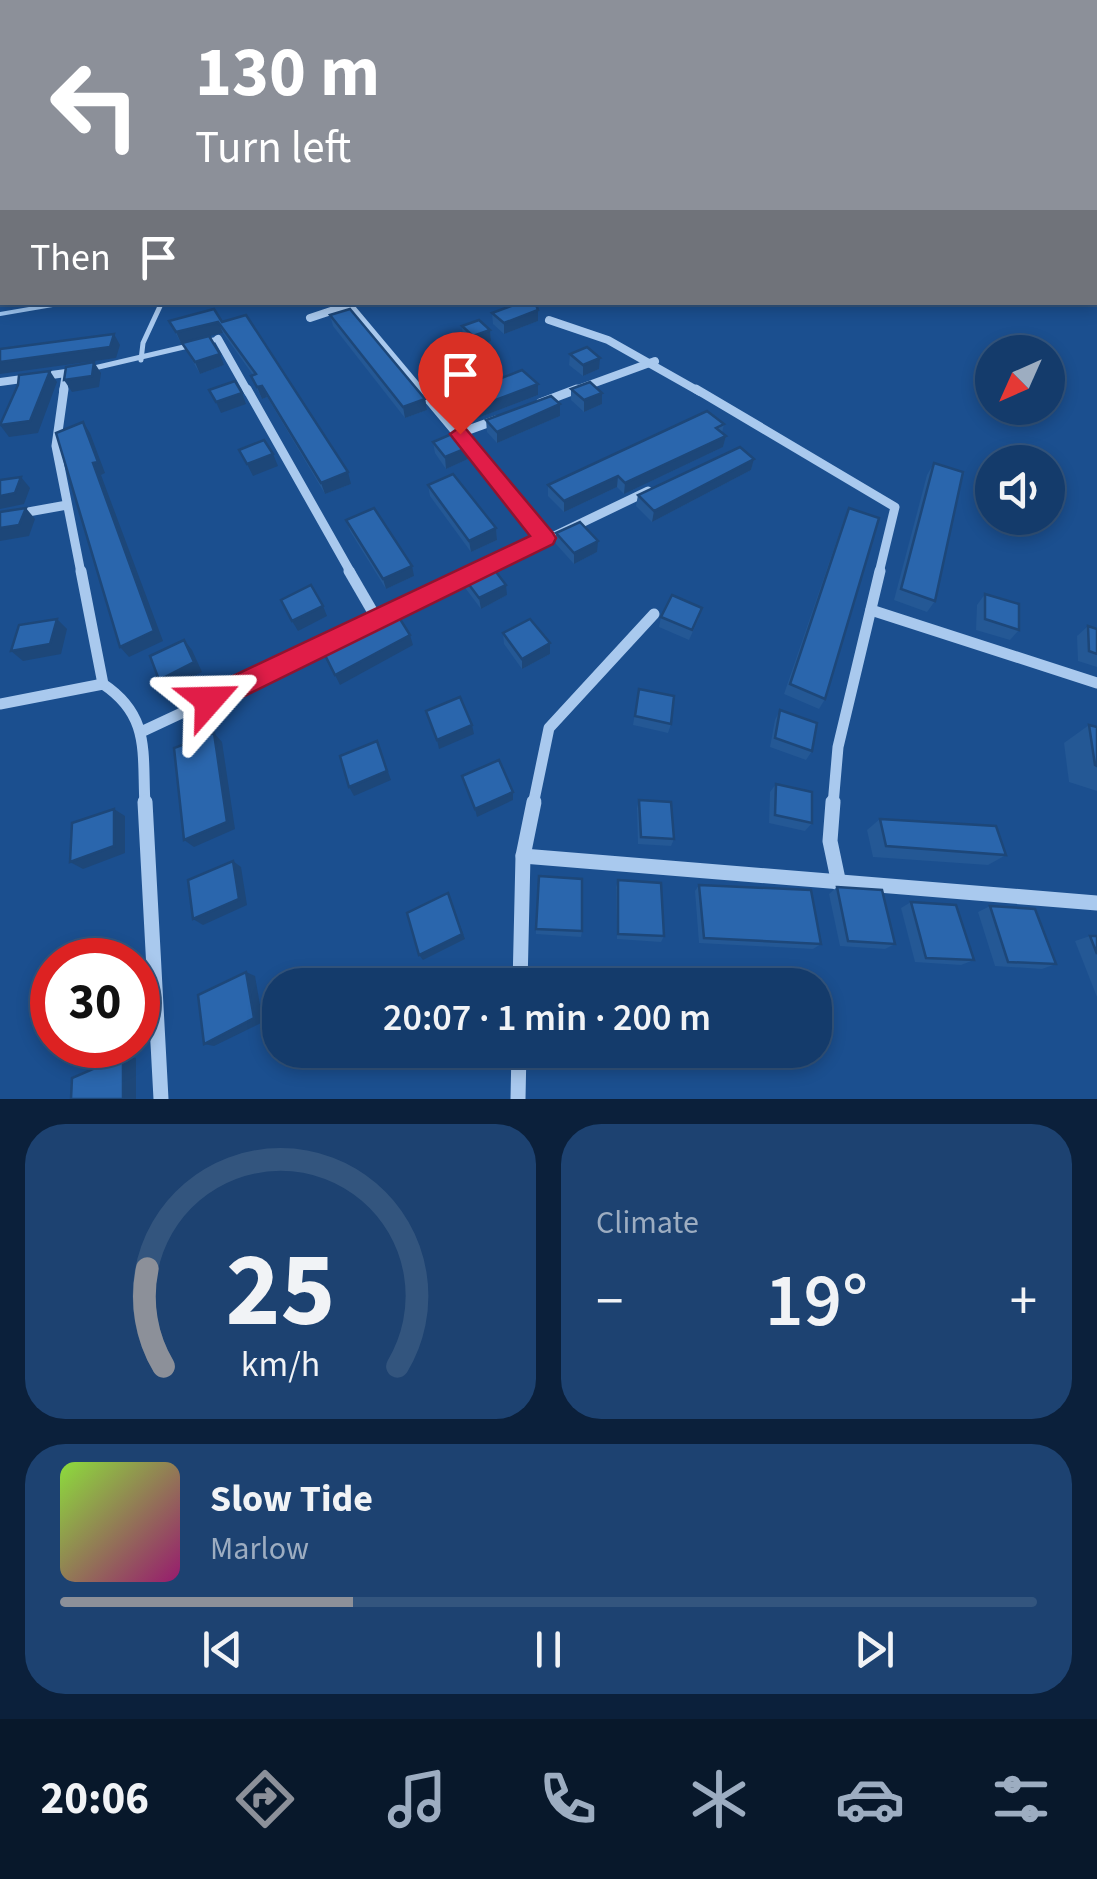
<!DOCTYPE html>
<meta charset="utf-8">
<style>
:root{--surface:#143b6b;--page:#1d4271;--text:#f1f3f6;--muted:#9dadc1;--line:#33557e;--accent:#8c9099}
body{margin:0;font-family:"Source Sans 3",sans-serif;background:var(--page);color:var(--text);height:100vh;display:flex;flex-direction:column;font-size:38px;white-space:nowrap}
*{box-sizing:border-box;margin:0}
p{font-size:32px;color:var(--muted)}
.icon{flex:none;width:55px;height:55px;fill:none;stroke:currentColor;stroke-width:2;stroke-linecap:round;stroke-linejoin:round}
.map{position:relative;height:1099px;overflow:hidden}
.details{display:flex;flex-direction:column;gap:25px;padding:25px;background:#0b203b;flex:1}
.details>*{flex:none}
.hud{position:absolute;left:0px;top:0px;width:1098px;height:305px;box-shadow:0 5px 15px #0003,0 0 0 2px var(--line);background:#8c9099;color:#fff;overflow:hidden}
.needle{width:65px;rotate:225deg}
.tools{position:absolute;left:975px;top:335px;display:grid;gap:20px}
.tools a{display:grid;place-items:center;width:90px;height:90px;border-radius:50%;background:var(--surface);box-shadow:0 5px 15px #0003,0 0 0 2px var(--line);font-size:50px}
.speed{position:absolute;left:30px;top:938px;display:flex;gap:20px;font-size:50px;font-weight:700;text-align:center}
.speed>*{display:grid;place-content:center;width:130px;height:130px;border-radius:50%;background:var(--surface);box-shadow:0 5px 15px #0003,0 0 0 2px var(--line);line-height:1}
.speed .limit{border:15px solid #d22;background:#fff;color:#111}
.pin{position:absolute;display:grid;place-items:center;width:85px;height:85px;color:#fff;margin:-102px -42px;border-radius:50% 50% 50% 0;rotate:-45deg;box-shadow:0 0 10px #0007}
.pin .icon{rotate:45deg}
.me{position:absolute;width:110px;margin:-55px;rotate:65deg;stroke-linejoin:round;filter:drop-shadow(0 0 8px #0008)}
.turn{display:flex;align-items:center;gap:35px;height:210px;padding:0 30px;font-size:45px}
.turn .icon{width:130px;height:130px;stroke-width:2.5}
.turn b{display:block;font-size:70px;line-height:85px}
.then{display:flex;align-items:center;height:95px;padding:0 30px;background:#0003;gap:20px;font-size:38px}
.big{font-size:75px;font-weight:600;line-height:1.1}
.details .tile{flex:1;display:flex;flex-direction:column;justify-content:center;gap:15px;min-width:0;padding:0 35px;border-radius:40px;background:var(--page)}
.details .dial{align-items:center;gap:0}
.dial svg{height:260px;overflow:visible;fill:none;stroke:var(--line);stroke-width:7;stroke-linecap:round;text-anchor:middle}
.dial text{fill:var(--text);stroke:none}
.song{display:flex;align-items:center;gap:30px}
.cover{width:120px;height:120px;border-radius:15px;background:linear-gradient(135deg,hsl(90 70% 55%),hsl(320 70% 35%))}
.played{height:10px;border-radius:5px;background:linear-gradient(90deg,var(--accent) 30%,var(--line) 30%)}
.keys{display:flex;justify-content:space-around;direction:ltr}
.heat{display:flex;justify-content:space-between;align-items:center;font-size:55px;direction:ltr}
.details .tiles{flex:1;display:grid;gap:25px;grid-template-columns:1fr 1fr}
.tile:last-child{grid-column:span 2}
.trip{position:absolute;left:262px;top:968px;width:570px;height:100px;border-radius:40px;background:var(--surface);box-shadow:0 5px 15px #0003,0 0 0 2px var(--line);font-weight:600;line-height:100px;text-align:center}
.tabs{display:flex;height:160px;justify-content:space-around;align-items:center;background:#08182b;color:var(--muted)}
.tabs .icon{width:70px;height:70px}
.tabs .on{color:var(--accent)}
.tabs b{font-size:45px;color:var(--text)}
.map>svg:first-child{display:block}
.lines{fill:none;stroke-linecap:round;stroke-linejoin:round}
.stream{stroke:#9cc4f0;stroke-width:4}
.canal{fill:#123a6d;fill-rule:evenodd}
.service{stroke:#a9c9ee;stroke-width:5}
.minor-far3{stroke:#a9c9ee;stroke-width:8}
.minor-far2{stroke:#a9c9ee;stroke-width:9}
.minor-far1{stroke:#a9c9ee;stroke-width:11}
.minor{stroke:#a9c9ee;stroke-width:15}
.wall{fill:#245895}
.shaded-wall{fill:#1d4779}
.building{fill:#2a66ad;stroke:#1d4779;stroke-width:2.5}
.route{fill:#e11d48;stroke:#92132f;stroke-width:2.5}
</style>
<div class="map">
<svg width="1097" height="1099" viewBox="0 0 1097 1099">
<rect width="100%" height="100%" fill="#1b4f8f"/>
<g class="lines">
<polyline class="stream" points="0,314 70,302"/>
<rect class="canal" x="0" y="164" width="2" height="6"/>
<g class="service">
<polyline points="141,360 143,343 162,302"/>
<polyline points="90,369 218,339"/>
</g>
<g class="minor-far3">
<polyline points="310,318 349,305 422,392"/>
<polyline points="549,320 608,340 700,392"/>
<polyline points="218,339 248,392"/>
<polyline points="0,382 66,373 63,392"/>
<polyline points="570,392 655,361"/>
</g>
<g class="minor-far2">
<polyline points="64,389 56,446 81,573"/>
<polyline points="247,389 351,573"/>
<polyline points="420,389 545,539"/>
<polyline points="696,389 895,507 879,573"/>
<polyline points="540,403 577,389"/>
<polyline points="460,433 496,420"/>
<polyline points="0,517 67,505"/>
<polyline points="477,573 648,491"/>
</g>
<g class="minor-far1">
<path d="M 81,571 L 103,684 C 151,716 142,753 145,805"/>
<polyline points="349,571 378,621"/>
<polyline points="871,610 1097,683"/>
<polyline points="384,618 482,571"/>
<polyline points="0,704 103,684"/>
<polyline points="141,732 355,632"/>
<polyline points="533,805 549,728 654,614"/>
<polyline points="833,805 838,747 880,571"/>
</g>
<g class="minor">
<polyline points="145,802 161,1099"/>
<polyline points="833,802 830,841 839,884"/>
<polyline points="523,856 1097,903"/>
<polyline points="520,985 523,856 534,802"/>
<polyline points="518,1099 519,1050"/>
</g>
</g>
<g class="wall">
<polygon points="538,310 538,321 504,334 493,324 492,313"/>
<polygon points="330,315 425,399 427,410 405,418 333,326"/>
<polygon points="169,321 222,322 351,484 325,494 267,397 262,399 251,376 253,375 223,333 209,336 224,365 200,374 182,343 189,341 181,343"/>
<polygon points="462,326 490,330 491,341 474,348 463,337"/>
<polygon points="435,344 464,348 465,359 447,366 436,355"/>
<polygon points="570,354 599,369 583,376 569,365"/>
<polygon points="538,384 538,395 475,419 458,403 457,392 479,387"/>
<polygon points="571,389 602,404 584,412 571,400"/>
<polygon points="560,416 497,443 487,432 486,420"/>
<polygon points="724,424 722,433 726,436 723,447 624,494 617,487 564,512 548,496 548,485"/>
<polygon points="433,442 468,459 446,469 435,453"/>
<polygon points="754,459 751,470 652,522 636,506 638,495"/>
<polygon points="934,463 935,601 927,612 894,600 927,475"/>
<polygon points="428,485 496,528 497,540 471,552 430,496"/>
<polygon points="849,508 825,699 819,709 784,694 844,519"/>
<polygon points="346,520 414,576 386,589 350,531"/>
<polygon points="556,533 597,552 574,564 556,544"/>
<polygon points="464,578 507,595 481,609 466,589"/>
<polygon points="985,594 1019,630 1010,640 976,630 977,605"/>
<polygon points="661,617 699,618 689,640 659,627"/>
<polygon points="1088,626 1097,629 1097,667 1078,661 1077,636"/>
<polygon points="503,633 550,643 550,654 522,669 504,644"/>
<polygon points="639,689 671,724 668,733 633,725"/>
<polygon points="780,710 812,751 806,760 770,747 775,720"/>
<polygon points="1089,725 1097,727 1097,791 1069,782 1064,743"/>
<polygon points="776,784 812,823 805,831 769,823 770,792"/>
<polygon points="639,800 674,839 671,846 638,844 637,808"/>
<polygon points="880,819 1006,855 988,865 873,857 867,830"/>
<polygon points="618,880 664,936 661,942 617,939 616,887"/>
<polygon points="699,885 821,944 813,949 699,943 695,891"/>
<polygon points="837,887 895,944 885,949 840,946 829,894"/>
<polygon points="911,902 974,960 961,965 915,962 901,908"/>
<polygon points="990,906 1056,964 1042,969 995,966 978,912"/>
<polygon points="536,929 582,931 581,937 536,934"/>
<polygon points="1090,936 1097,936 1097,997 1075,941"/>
</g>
<g class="shaded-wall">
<polygon points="538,310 538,321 504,334 504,323"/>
<polygon points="218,322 223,333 181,343 176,332"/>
<polygon points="490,330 491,341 474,348 473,336"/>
<polygon points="114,334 120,345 116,358 0,374 0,362"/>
<polygon points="464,348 465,359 447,366 445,355"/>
<polygon points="220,354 224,365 200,374 195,362"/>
<polygon points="600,358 599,369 583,376 583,365"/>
<polygon points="94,362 101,373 99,387 72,392 64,380"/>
<polygon points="50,371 57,382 38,433 9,437 0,425"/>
<polygon points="538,384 538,395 475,419 474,408"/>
<polygon points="262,386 267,397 262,399 257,387"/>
<polygon points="242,393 246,404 221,413 216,402"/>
<polygon points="602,393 602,404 584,412 584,400"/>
<polygon points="425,399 427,410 405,418 403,407"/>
<polygon points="560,404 560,416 497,443 497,432"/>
<polygon points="83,422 90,433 105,473 101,475 163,641 129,657 120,647"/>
<polygon points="726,436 723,447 624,494 625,483"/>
<polygon points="467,448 468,459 446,469 445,457"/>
<polygon points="273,454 278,466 253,476 247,464"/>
<polygon points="754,459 751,470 652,522 654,511"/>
<polygon points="348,472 351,484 325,494 321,483"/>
<polygon points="618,476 617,487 564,512 564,501"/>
<polygon points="21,477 30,488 24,504 0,509 0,496"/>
<polygon points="26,508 35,519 29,536 0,541 0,528"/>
<polygon points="496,528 497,540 471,552 469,541"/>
<polygon points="598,541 597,552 574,564 574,553"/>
<polygon points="412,566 414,576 386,589 383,579"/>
<polygon points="506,585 507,595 481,609 479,598"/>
<polygon points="323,606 327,616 298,631 292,621"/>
<polygon points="57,619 67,629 61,654 23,661 11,651"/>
<polygon points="410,635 413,645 340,685 335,675"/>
<polygon points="184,640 192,650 202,672 167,689 159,680"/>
<polygon points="550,643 550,654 522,669 522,659"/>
<polygon points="472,725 474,734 439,749 437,740"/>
<polygon points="214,733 222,742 235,829 194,847 184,840"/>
<polygon points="377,741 391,780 354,796 349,787"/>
<polygon points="513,792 513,800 477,817 475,809"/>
<polygon points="114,809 125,816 125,853 83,869 70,862"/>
<polygon points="233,861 241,867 247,905 203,925 193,919"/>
<polygon points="448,893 465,939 423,960 419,955"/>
<polygon points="120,946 132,951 132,960 120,960"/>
<polygon points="246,972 255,976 263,1022 214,1046 204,1044"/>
<polygon points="123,1056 136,1058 136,1099 123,1099"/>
</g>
<g class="building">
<polygon points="522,302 535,302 538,310 504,323 492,313"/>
<polygon points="214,309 222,322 246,315 348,472 321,483 262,386 257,387 251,376 256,374 218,322 176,332 169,321"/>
<polygon points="350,309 425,399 403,407 330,315"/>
<polygon points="479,320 490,330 473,336 462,326"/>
<polygon points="114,334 110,347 0,362 0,349"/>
<polygon points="209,336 220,354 195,362 182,343"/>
<polygon points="453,338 464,348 445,355 435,344"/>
<polygon points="587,347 600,358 583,365 570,354"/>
<polygon points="94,362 92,376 64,380 66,367"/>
<polygon points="522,370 538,384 474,408 457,392 476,384 479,387"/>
<polygon points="50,371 30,421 0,425 18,385 19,375"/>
<polygon points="235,381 242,393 216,402 209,390"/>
<polygon points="590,382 602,393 584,400 571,389"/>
<polygon points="551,396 560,404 497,432 486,420"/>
<polygon points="707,411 724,424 716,428 726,436 625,483 618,476 564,501 548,485"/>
<polygon points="83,422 98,462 93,463 154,631 120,647 56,433"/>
<polygon points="454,433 467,448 445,457 433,442"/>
<polygon points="264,440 273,454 247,464 239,450"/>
<polygon points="740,447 754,459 654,511 638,495"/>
<polygon points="934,463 963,472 935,601 901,589"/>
<polygon points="453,474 496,528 469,541 428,485"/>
<polygon points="21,477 15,493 0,496 0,480"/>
<polygon points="26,508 19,525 0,528 0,512"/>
<polygon points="374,508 412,566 383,579 346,520"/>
<polygon points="849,508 879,518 825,699 790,684"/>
<polygon points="580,522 598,541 574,553 556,533"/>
<polygon points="490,564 506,585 479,598 464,578"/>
<polygon points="311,585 323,606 292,621 281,600"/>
<polygon points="985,594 1019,604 1019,630 985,619"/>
<polygon points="672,595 702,608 692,630 661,617"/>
<polygon points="395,611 410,635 335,675 322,649"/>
<polygon points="57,619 50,644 11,651 19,625"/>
<polygon points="530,619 550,643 522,659 503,633"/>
<polygon points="1088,626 1097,629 1097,654 1089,651"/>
<polygon points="184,640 194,662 159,680 150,656"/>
<polygon points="639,689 674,696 671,724 635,716"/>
<polygon points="460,697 472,725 437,740 426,711"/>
<polygon points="780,710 817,723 812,751 775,738"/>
<polygon points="1089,725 1097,727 1097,766 1095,765"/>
<polygon points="214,733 227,822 184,840 174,748"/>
<polygon points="377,741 387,771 349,787 340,756"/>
<polygon points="499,760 513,792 475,809 462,776"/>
<polygon points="776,784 812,792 812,823 775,815"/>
<polygon points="639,800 671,802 674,839 641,837"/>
<polygon points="114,809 114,846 70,862 72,823"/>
<polygon points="880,819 996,826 1006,855 886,846"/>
<polygon points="233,861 239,899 193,919 188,880"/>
<polygon points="539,876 582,879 582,931 536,929"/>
<polygon points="618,880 661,883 664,936 618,934"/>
<polygon points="699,885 811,890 821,944 704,938"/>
<polygon points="837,887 882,890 895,944 848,941"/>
<polygon points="448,893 462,934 419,955 407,913"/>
<polygon points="911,902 956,905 974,960 926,958"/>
<polygon points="990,906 1035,909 1056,964 1008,962"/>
<polygon points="1090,936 1097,936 1097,954"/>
<polygon points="120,946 120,960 83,960"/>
<polygon points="246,972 254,1018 204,1044 198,995"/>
<polygon points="123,1056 123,1099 71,1099 72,1078"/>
</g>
<linearGradient id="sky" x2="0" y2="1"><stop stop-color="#0f2b4f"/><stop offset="0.47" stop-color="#39639b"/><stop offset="1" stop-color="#39639b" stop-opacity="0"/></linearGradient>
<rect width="1097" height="291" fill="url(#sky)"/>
<polygon class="route" points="460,427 466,429 553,533 556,538 553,544 218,709 209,713 199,709 195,700 199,692 530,536 453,438 450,434"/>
</svg>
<div class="tools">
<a><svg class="needle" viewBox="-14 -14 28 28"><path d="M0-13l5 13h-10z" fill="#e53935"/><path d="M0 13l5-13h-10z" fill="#9dadc1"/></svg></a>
<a><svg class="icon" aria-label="sound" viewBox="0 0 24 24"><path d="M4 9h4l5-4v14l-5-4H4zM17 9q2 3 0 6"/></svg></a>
</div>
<div class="speed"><div class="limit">30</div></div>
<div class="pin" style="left:460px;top:434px;background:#d93025"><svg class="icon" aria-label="arrive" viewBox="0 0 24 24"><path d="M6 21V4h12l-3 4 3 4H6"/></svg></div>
<svg class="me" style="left:209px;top:700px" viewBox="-20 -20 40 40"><path d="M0-17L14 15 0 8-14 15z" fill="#e11d48" stroke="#fff" stroke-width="4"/></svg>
<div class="trip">20:07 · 1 min · 200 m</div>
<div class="hud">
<div class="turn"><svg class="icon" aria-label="left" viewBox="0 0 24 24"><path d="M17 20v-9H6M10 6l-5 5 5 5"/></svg><div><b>130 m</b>Turn left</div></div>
<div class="then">Then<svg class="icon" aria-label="arrive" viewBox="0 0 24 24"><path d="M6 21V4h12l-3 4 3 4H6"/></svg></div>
</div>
</div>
<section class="details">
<div class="tiles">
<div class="tile dial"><svg viewBox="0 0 100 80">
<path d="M14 69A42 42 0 1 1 86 69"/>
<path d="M14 69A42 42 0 0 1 9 39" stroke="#8c9099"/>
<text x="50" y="56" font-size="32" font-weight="700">25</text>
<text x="50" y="72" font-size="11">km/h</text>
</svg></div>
<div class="tile"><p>Climate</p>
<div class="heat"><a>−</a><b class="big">19°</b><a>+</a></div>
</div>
<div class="tile">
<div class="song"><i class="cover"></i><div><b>Slow Tide</b><p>Marlow</p></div></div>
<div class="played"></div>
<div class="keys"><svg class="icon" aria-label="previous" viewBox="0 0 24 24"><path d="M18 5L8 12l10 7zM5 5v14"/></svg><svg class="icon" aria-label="pause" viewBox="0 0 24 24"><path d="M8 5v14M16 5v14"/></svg><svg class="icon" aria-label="next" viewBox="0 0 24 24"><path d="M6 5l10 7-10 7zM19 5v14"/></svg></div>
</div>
</div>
</section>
<nav class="tabs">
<b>20:06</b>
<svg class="icon on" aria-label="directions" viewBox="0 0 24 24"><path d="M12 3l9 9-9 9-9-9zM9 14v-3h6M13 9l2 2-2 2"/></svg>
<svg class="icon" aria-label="music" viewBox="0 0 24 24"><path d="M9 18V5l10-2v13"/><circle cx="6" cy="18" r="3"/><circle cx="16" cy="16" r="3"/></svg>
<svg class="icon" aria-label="phone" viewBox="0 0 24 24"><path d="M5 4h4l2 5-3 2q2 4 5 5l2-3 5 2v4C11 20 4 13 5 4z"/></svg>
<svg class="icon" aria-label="climate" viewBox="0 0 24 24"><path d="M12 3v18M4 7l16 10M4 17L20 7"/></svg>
<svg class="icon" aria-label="car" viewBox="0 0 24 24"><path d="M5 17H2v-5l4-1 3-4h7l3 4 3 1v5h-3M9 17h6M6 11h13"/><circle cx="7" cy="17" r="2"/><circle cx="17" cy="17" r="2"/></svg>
<svg class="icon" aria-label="filters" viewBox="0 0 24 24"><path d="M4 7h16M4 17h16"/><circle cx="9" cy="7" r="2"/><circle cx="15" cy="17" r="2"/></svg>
</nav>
